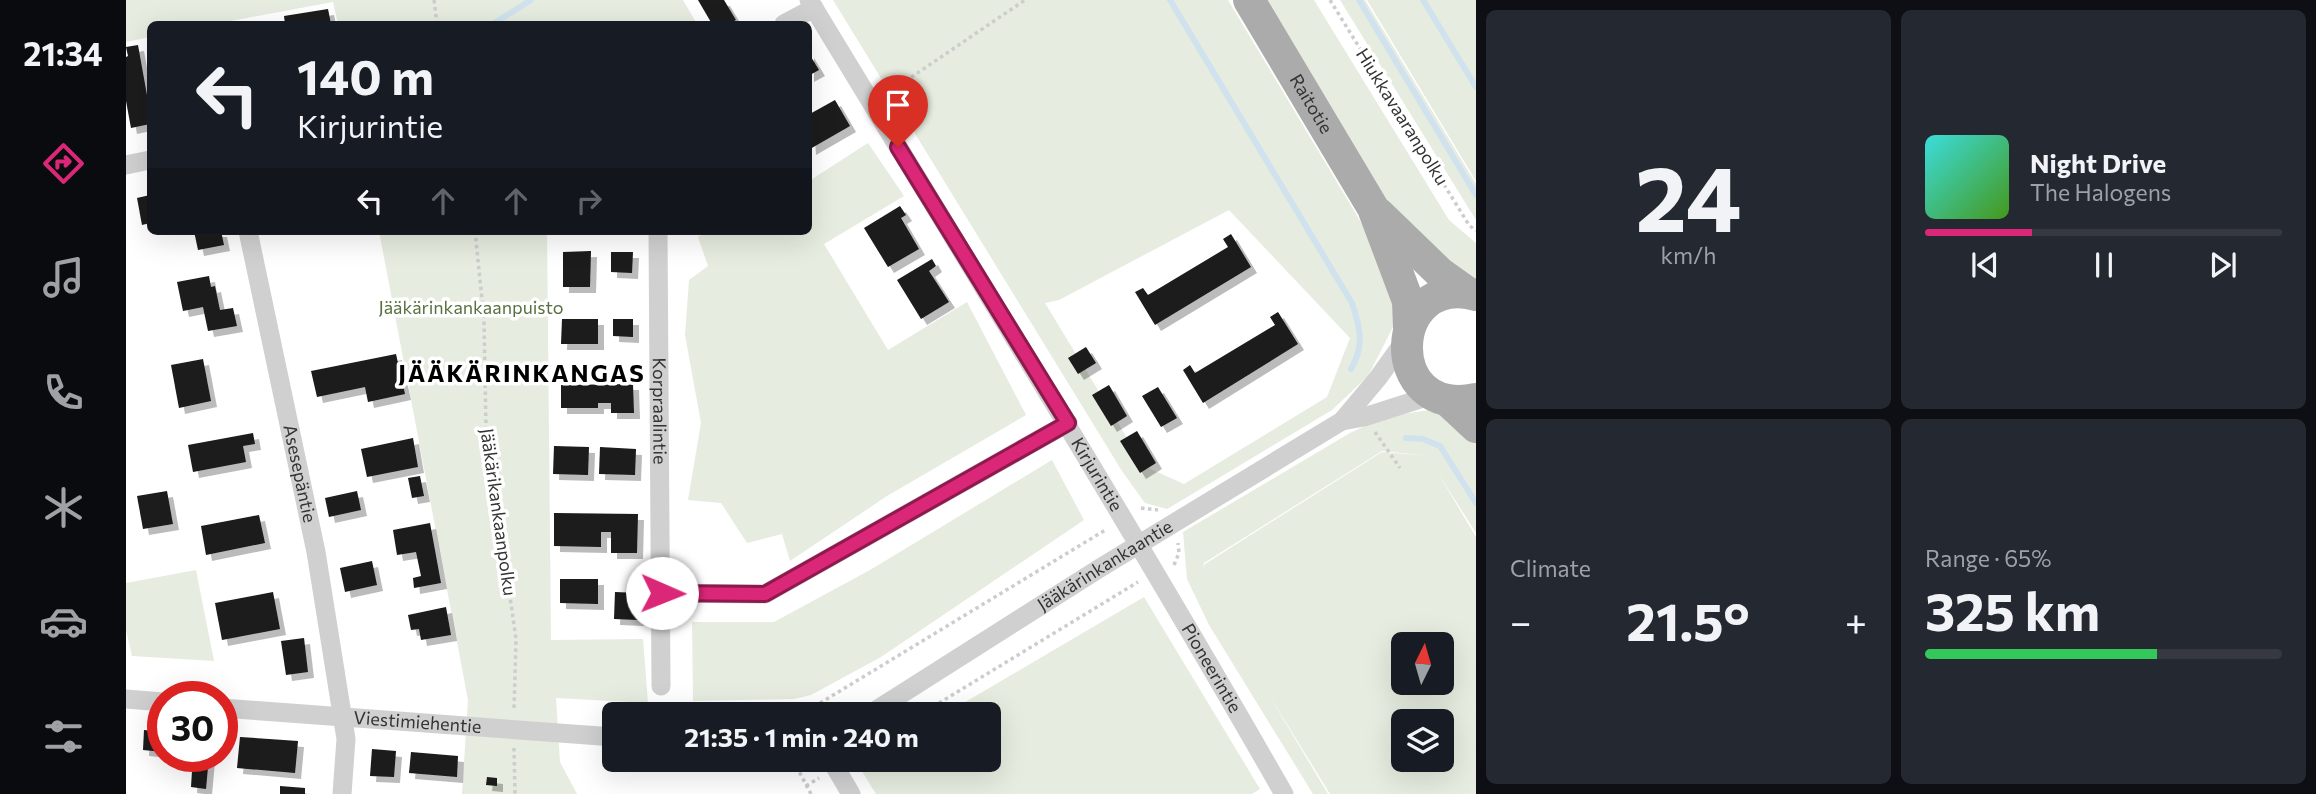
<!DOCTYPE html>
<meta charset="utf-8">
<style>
:root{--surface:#171b24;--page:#242831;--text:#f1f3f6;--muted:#9ea1a6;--line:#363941;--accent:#db2777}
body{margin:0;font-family:Commissioner,sans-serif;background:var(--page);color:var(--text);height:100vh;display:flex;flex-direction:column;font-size:26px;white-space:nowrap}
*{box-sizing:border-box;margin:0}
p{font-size:23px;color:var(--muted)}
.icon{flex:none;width:38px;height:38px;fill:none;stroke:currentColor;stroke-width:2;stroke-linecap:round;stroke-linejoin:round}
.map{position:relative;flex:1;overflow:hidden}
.sheet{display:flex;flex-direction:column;gap:10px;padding:10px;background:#0d0f14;width:840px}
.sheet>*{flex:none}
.guide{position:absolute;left:21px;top:21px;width:665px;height:214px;border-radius:10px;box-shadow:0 7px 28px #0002;background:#171b24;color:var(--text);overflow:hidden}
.needle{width:46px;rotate:5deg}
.controls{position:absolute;left:1265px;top:632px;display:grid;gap:14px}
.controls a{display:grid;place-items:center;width:63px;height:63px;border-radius:10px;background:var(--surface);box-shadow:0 7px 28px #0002;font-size:35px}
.speed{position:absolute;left:21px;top:681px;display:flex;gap:14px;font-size:35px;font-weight:700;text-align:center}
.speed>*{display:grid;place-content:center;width:91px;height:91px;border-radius:50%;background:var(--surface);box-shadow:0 7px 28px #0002;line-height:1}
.speed .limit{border:10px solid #d22;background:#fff;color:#111}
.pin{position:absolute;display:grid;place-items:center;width:60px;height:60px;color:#fff;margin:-72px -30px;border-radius:50% 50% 50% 0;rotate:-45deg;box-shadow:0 0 7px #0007}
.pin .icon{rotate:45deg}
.me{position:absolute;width:77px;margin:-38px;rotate:91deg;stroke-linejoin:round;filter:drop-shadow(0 0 5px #0008)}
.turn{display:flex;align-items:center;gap:24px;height:147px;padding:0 35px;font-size:32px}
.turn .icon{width:91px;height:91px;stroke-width:2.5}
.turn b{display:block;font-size:49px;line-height:60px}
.lanes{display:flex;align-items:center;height:66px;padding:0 35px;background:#0003;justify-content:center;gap:35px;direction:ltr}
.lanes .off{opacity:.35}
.big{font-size:52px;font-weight:700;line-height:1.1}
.sheet .widget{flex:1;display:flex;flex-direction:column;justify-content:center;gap:10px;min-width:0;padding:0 24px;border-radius:10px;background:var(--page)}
.sheet .dial{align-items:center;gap:0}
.dial b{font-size:91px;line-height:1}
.song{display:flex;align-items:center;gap:21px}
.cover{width:84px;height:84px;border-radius:10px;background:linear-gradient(135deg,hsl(180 70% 55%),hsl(100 70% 35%))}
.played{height:7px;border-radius:4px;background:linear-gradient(90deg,var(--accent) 30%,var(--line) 30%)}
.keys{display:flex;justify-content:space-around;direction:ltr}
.heat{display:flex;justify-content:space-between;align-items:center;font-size:38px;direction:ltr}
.charge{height:10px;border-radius:5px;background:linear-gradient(90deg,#34c759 65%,var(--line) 0)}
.sheet .tiles{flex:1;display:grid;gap:10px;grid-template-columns:repeat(2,1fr)}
.trip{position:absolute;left:476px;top:702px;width:399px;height:70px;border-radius:10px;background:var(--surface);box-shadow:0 7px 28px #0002;font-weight:700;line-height:70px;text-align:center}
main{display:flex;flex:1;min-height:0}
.dock{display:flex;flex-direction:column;width:126px;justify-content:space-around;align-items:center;background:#090b0e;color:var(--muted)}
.dock .icon{width:49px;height:49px}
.dock .selected{color:var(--accent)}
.dock b{font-size:32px;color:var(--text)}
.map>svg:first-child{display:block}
.green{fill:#e6ecdf;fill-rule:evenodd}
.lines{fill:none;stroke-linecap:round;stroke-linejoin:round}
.stream{stroke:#cfe2ee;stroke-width:6}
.building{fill:#1a1a1a;filter:url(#shadow)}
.path{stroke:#cdcdcd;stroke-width:3.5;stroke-dasharray:3.5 3.5;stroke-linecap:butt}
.street{stroke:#d0d0d0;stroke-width:19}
.primary{stroke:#ababab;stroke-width:32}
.route-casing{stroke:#8e194d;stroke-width:18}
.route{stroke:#db2777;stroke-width:12}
.labels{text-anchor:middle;stroke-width:7;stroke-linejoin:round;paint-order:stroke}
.street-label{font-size:18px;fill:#333;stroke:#fff}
.park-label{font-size:18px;fill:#56703f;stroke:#fff}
.district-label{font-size:24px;font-weight:bold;letter-spacing:2px;fill:#000;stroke:#fff}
</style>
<main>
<nav class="dock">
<b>21:34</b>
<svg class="icon selected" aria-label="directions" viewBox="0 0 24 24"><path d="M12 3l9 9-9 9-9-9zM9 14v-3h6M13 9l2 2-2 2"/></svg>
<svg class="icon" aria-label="music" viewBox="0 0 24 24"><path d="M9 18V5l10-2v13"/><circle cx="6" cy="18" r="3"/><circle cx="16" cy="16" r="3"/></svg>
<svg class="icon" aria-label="phone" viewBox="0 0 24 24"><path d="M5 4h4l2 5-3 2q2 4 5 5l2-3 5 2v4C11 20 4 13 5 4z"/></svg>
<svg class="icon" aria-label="climate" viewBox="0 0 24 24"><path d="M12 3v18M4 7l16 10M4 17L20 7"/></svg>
<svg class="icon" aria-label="car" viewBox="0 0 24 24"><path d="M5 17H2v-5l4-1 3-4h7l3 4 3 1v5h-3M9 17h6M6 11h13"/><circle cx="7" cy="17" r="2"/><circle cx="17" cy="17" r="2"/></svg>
<svg class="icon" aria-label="filters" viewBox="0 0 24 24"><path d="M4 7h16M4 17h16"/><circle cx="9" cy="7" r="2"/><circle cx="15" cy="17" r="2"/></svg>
</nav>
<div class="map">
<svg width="1350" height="794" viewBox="0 0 1350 794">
<defs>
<filter id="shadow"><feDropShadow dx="6" dy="6" stdDeviation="0" flood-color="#0004"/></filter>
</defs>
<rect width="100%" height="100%" fill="#fff"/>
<g class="green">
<polygon points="0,0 557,0 571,24 212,24 207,2 89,24 24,24 24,37 0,42"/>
<path d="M 707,0 L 1102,0 L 1248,244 L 1265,284 L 1269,323 L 1242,376 L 1206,410 L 1041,509 L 1019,503 L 996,471 ZM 1103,210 L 1224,338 L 1201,397 L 1058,484 L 1018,466 L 919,303 L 933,300 Z"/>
<polygon points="1137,0 1188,0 1323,220 1350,243 1350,285 1261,203"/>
<polygon points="1214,0 1239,0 1350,184 1350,220"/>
<polygon points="1241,0 1350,0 1350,181"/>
<polygon points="742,143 778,196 698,244 762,350 841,302 900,415 761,496 664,561 656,534 621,543 595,503 562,500 575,423 559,335 563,280 582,266 572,237 582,231 682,231 683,181"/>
<polygon points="253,231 421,231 425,640 517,639 522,703 430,698 434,762 451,794 336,794 342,700"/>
<path d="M 1303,410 L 1322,417 L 1350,438 L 1350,533 L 1312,473 L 1350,537 L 1350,794 L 1204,794 L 1137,685 L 1202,794 L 1187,794 L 1083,625 L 1061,579 L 1057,532 L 1224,433 L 1258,417 ZM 1256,451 L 1303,456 L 1256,452 L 1079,564 L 1077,567 L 1078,563 ZM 1278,644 L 1316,644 L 1316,682 L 1278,682 ZM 1278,721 L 1316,721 L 1316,760 L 1278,760 Z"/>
<polygon points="926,460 958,520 755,657 685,695 668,699 567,701 566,622 648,622 744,570"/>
<polygon points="70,570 88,661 6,656 0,630 0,583"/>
<polygon points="1018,597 1134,789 1126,794 750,794 732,765 741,760 863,760 863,714 819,714"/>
</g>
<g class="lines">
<g class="stream">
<path d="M 1044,0 L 1226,303 C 1234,327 1239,345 1225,369"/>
<polyline points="1233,0 1350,195"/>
<polyline points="1297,0 1350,87"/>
<polyline points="367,24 405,0"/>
<polyline points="1280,438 1297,439 1314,446 1350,503"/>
</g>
</g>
<g class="building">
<polygon points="572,0 598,0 610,20 602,24 586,24"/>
<polygon points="202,9 205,24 159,24 158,16"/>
<polygon points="12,45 24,112 24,124 5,128 0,101 0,57 2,56 0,47"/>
<polygon points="682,52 693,70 682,76"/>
<polygon points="709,100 724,126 684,149 682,115"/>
<polygon points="24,195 24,223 16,225 11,198"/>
<polygon points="774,206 780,215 775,218 793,249 762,267 738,228"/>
<polygon points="68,231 95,231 98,245 72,250"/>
<polygon points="1105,234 1125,267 1029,325 1009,292 1017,288 1022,295 1102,247 1097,239"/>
<polygon points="465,251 464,287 437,287 437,252"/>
<polygon points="485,252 507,252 506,273 485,272"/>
<polygon points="806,259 810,266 803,271 823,302 795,319 771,280"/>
<polygon points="83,276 85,287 89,286 94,310 107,308 111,326 82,331 77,307 57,311 51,282"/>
<polygon points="1152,312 1172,344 1077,403 1057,370 1064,365 1069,373 1149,325 1144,317"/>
<polygon points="436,319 472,319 472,344 435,344"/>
<polygon points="487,319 507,319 507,337 487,336"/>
<polygon points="960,347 970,363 952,374 942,358"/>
<polygon points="270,354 279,394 242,402 239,387 191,397 185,371"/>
<polygon points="77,359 85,401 53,408 45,365"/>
<polygon points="507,384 508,413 485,413 485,403 472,403 472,408 435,408 435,385"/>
<polygon points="983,385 1001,416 985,426 966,395"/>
<polygon points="1032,387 1051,418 1035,427 1016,396"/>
<polygon points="1011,431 1030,463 1014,473 994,441"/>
<polygon points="127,433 129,444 117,446 120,462 67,472 62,445"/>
<polygon points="287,438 292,467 241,477 235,449"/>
<polygon points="428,446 463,447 462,475 427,474"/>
<polygon points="474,447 510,449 509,475 473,474"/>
<polygon points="294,476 298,496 286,498 282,478"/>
<polygon points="41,491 47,524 17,529 11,496"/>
<polygon points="231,491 235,510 203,517 199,498"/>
<polygon points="428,513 512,514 511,553 485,553 485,532 475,532 475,547 428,546"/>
<polygon points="133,515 139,543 80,555 75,526"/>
<polygon points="304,523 315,583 288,588 287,578 295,576 290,552 271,555 267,530"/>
<polygon points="246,561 251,585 219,592 214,568"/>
<polygon points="434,579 472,579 472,604 434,603"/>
<polygon points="147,592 154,629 96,640 89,603"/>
<polygon points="489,592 513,593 512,620 488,619"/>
<polygon points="320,607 325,635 295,640 293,629 285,630 282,615"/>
<polygon points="178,638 182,672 160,675 155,641"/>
<polygon points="18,730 37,732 37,752 17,750"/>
<polygon points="114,737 172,741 169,773 111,768"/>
<polygon points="246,749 270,751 268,777 244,776"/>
<polygon points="285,752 332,756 331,777 283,773"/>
<polygon points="67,756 83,756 80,789 65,787"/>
<polygon points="361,777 371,778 371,786 360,785"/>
<polygon points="154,786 179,788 179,794 154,794"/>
</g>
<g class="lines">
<g class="path">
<polyline points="308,0 311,24"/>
<polyline points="1204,0 1343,225 1350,231"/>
<polyline points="762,93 899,0"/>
<polyline points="349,231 358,319 360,428 390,639 388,709"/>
<polyline points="1249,432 1274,468"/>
<polyline points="1015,508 1032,510"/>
<polyline points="1048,565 1053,553 1052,543"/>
<polyline points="676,714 981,529"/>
<polyline points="795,714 1012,582"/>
<polyline points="388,748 389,794"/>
<polyline points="667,760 685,794"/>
<polyline points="680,786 693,778"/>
</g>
<g class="street">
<path id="s1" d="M 683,0 C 843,264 1005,526 1158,794"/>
<polyline points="658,24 688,8"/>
<polyline points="0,165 24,160"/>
<path id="s2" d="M 122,231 L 190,552 L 220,739 L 216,794"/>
<path id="s3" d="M 532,231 L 535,686"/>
<polyline points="1216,421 1238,417 1307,395"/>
<polyline points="536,593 639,594 942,423"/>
<polyline points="0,699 37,702"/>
<path id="s4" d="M 96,708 L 488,737"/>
<path id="s5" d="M 744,714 L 974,568 L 1216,421 L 1252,378 L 1280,339"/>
<polyline points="705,760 725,794"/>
</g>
<g class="primary">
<path id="s6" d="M 1123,0 L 1247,208 L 1282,301 L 1283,327"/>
<polyline points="1253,214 1314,273 1342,293"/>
<path d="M 1350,295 C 1262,271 1254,419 1350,399"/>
<polyline points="1321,400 1350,427"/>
</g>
</g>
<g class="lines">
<defs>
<polyline id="route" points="536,593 639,594 942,423 772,147"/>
</defs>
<use href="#route" class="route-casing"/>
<use href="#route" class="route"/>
</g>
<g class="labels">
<g class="street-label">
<text dy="6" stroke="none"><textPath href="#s6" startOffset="121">Raitotie</textPath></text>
<text transform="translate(1276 117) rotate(58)" y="6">Hiukkavaaranpolku</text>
<text dy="6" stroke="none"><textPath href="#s3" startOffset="180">Korpraalintie</textPath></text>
<text dy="6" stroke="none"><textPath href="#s1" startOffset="555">Kirjurintie</textPath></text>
<text dy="6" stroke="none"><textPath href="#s2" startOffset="248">Asesepäntie</textPath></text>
<text transform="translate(372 512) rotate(82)" y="6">Jääkärikankaanpolku</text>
<text dy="6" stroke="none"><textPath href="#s5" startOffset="278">Jääkärinkankaantie</textPath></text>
<text dy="6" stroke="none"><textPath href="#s1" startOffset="780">Pioneerintie</textPath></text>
<text dy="6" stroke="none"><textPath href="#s4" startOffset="196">Viestimiehentie</textPath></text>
</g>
<g class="park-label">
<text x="345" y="314">Jääkärinkankaanpuisto</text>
</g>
<g class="district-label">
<text x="396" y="382">JÄÄKÄRINKANGAS</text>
</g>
</g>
</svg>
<div class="controls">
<a><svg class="needle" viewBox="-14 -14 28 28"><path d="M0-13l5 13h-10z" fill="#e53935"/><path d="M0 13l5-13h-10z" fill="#9ea1a6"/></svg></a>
<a><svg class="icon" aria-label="layers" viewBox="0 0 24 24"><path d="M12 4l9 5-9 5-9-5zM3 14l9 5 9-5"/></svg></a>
</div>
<div class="speed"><div class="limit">30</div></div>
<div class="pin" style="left:772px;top:147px;background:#d93025"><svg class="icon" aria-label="arrive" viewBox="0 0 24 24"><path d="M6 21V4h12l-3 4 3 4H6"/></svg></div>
<svg class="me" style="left:536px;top:593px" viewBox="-20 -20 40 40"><circle r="19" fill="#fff"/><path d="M0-13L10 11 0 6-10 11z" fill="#db2777"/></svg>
<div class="trip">21:35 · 1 min · 240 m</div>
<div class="guide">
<div class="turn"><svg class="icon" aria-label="left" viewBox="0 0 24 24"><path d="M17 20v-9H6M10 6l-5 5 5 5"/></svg><div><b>140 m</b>Kirjurintie</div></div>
<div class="lanes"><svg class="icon" aria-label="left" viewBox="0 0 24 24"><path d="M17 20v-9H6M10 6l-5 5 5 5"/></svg><svg class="icon off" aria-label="ahead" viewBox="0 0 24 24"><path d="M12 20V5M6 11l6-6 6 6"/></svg><svg class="icon off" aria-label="ahead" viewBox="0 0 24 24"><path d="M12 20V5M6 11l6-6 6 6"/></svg><svg class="icon off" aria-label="right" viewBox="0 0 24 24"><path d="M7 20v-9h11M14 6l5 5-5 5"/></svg></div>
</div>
</div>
<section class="sheet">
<div class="tiles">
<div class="widget dial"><b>24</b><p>km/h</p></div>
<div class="widget">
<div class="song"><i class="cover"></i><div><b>Night Drive</b><p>The Halogens</p></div></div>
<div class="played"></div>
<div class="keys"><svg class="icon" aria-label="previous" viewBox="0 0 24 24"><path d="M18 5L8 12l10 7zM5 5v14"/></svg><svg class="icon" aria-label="pause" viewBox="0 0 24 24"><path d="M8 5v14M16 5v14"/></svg><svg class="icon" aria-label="next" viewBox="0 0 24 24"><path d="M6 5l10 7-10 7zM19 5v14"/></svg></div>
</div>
<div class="widget"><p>Climate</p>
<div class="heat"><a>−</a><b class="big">21.5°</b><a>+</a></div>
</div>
<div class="widget"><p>Range · 65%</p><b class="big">325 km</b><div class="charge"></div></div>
</div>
</section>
</main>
